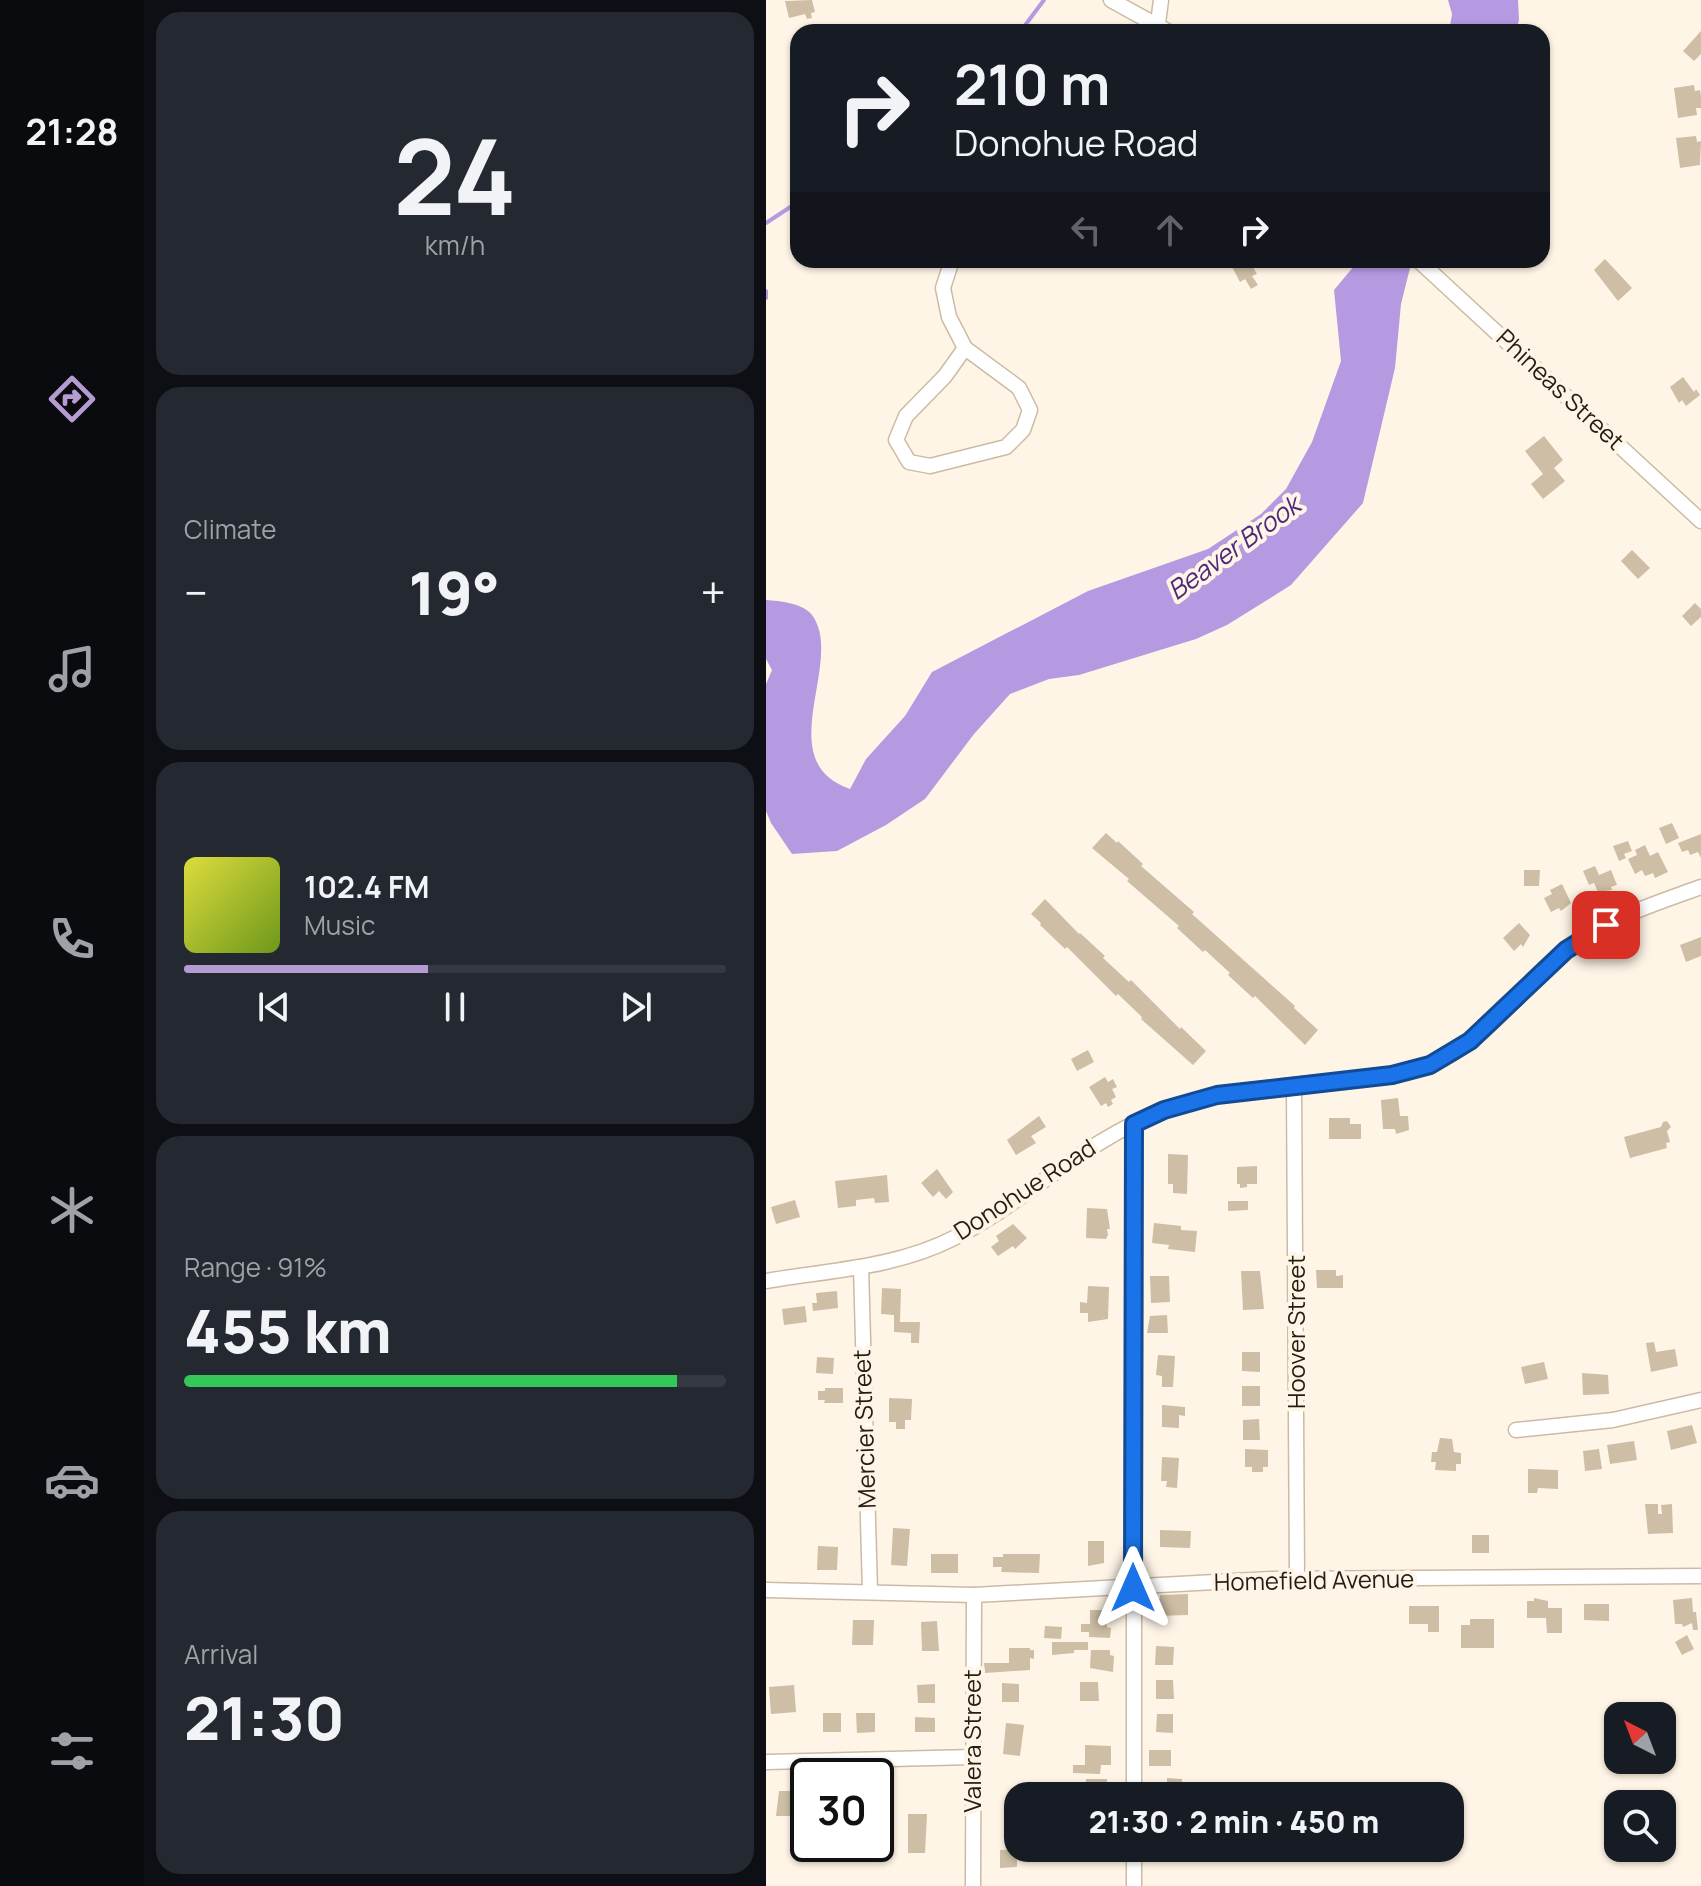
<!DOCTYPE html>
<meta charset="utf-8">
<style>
:root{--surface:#171b24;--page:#242831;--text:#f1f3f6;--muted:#9ea1a6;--line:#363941;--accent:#b49cd2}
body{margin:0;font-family:Manrope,sans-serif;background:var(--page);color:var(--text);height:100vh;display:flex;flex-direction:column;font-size:30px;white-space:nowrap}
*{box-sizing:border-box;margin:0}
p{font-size:26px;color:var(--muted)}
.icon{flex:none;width:44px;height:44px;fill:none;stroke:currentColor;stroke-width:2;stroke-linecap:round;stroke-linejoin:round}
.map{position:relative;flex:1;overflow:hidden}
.sheet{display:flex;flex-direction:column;gap:12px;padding:12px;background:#0d0f14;width:622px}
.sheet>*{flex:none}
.hud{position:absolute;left:24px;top:24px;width:760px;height:244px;border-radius:24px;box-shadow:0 2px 6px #0004;background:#171b24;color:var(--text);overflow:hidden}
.needle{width:52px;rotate:318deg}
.tools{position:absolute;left:838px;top:1702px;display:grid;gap:16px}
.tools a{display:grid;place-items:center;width:72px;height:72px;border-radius:16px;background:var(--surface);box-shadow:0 2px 6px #0004;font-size:40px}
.speed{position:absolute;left:24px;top:1758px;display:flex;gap:16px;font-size:40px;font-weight:700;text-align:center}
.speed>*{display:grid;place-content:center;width:104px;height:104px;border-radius:50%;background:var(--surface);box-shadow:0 2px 6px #0004;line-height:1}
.speed .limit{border:4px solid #111;border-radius:12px;background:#fff;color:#111}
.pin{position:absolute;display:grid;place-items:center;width:68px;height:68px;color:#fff;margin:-34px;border-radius:16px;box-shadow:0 4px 12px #0006}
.me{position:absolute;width:88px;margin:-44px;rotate:0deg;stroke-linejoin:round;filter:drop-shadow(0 0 6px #0008)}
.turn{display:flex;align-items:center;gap:28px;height:168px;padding:0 32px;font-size:36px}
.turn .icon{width:104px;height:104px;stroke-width:2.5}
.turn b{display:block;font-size:56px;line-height:68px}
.lanes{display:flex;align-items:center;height:76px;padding:0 32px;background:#0003;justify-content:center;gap:40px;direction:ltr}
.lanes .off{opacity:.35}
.big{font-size:60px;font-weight:800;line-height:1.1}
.sheet .tile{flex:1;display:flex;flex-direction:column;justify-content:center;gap:12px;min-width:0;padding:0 28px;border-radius:24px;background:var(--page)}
.sheet .dial{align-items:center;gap:0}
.dial b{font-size:104px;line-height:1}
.song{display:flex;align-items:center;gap:24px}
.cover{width:96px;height:96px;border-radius:12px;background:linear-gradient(135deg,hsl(60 70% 55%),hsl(80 70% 35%))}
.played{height:8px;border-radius:4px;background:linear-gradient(90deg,var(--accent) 45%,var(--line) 45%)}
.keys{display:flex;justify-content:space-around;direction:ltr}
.heat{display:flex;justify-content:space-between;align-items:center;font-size:44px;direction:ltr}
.charge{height:12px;border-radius:6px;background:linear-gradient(90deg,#34c759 91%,var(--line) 0)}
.trip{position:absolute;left:238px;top:1782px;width:460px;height:80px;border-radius:24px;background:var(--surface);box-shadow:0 2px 6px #0004;font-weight:800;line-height:80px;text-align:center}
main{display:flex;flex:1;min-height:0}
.tab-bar{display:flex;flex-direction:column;width:144px;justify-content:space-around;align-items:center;background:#090b0e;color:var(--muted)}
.tab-bar .icon{width:56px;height:56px}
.tab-bar .current{color:var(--accent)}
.tab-bar b{font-size:36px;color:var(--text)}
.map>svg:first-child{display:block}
.water{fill:#b59ae2}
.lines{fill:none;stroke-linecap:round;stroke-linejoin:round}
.stream{stroke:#b59ae2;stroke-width:4}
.building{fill:#cdbea5}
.minor-casing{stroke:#cbbba3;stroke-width:17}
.minor{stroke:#fff;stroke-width:14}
.route-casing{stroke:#114b97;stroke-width:20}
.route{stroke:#1a73e8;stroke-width:14}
.labels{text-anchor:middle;stroke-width:8;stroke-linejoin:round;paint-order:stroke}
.street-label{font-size:24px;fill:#231d14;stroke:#fff5e6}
.water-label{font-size:26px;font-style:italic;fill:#4e287b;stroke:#fff5e6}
</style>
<main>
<nav class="tab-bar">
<b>21:28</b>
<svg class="icon current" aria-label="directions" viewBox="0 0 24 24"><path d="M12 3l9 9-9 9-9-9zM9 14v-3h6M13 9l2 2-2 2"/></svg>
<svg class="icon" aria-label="music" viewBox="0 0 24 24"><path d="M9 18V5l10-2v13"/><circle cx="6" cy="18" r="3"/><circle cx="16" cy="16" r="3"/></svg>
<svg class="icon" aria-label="phone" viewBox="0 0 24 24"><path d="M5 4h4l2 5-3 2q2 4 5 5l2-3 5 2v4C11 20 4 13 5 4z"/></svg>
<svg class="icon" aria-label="climate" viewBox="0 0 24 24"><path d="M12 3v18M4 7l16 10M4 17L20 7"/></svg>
<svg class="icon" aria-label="car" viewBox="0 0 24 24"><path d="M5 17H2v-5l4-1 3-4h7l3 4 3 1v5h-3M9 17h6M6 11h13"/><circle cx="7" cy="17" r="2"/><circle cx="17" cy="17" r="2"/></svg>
<svg class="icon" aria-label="filters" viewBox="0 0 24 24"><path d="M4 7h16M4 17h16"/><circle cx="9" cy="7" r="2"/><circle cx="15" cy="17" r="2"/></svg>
</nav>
<section class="sheet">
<div class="tile dial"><b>24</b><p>km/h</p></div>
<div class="tile"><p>Climate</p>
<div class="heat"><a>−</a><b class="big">19°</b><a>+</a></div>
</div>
<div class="tile">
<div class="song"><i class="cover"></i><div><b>102.4 FM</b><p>Music</p></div></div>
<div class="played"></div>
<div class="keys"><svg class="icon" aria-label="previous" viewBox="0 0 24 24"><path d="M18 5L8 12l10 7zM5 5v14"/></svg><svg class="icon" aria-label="pause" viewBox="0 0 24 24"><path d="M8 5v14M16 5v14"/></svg><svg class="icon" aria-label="next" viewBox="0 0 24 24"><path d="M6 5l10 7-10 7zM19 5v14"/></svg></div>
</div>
<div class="tile"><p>Range · 91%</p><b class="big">455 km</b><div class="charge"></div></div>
<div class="tile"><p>Arrival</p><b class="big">21:30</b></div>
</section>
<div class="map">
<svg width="935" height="1886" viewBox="0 0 935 1886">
<rect width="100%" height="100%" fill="#fff5e6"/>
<g class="water">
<polygon points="682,0 752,0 753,20 750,32 683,32 686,14"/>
<path d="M 593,260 L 646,260 L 635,304 L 629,368 L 597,503 L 525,585 L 461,625 L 430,639 L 313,675 L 283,679 L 244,694 L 208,734 L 159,799 L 120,825 L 71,851 L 26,854 L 5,823 L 0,811 L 0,684 L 6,670 L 0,659 L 0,600 C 14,601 37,603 46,615 C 80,661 3,761 84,789 L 100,759 L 139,716 L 166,672 L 322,591 L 442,549 L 495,514 L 520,489 L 546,442 L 575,361 L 568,290 Z"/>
</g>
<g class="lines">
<g class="stream">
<polyline points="254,32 278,0"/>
<polyline points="0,223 32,202"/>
<polyline points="0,291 0,298"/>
</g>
</g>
<g class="building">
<polygon points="46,0 49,12 45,13 46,18 41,19 39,14 23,18 19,1"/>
<polygon points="935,31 935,54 928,61 917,51"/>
<polygon points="928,85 929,91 934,90 935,96 935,108 930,108 931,115 912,118 908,88"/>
<polygon points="930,136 931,142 935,141 934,165 914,168 910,138"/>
<polygon points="839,259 866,288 852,301 828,270"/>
<polygon points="474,260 483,260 491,274 486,276 492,285 485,289 479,279 474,282 465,265"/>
<polygon points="917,377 928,392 930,389 934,395 920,406 916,400 913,403 904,387"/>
<polygon points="778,436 797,460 788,468 799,481 777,499 765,484 777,474 759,451"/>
<polygon points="866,550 884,568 872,579 855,561"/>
<polygon points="929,603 935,609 935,617 925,626 916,616"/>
<polygon points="906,823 913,838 900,844 893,828"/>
<polygon points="340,833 351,843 352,841 377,864 375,866 428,912 426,914 529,1006 528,1008 552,1030 539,1045 489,996 487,998 462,975 464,973 439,950 437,952 411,928 413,926 361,881 363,879 326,848"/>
<polygon points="935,834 935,858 932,852 924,855 922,850 916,852 912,843"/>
<polygon points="862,841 866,851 858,854 860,858 853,861 847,846"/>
<polygon points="879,845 884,856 892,852 902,872 889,878 887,873 879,876 876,870 869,874 862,859 871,855 869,850"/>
<polygon points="829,866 833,875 845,870 851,885 845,887 846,890 832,892 828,883 823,885 817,871"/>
<polygon points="758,870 774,870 773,886 758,886"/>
<polygon points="796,884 805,903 795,911 793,908 785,912 778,898 786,894 784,890"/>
<polygon points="279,899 313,934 314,933 339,956 337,958 363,982 365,980 414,1029 415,1027 440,1051 427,1065 375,1019 376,1017 352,994 350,996 301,947 299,949 274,925 275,923 265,914"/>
<polygon points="753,923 764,935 757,947 755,944 748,951 737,938"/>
<polygon points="935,937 935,956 920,962 914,945"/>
<polygon points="322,1050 328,1062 311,1071 305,1059"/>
<polygon points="339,1077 342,1082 347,1079 351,1087 346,1089 350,1097 345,1100 347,1104 342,1107 340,1103 335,1106 323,1087"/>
<polygon points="632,1098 634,1116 642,1116 643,1130 630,1134 629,1129 617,1129 615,1100"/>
<polygon points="273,1116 280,1127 265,1136 270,1143 250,1155 241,1140"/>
<polygon points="563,1118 584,1118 584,1124 595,1124 595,1139 563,1139"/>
<polygon points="901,1121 905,1127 901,1131 904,1142 900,1143 901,1148 864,1158 858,1137 895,1127 897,1122"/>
<polygon points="402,1154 422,1155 421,1194 407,1193 407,1184 402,1184"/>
<polygon points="491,1166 491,1184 481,1184 481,1187 474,1188 474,1184 471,1184 471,1167"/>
<polygon points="171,1169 187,1192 180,1199 173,1191 167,1197 155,1183"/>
<polygon points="121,1175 123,1202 109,1203 108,1198 90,1200 90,1206 72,1208 69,1181"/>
<polygon points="29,1200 34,1217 10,1224 5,1207"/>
<polygon points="462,1201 482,1201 482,1210 462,1211"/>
<polygon points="321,1208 341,1209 344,1229 341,1229 342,1235 340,1239 320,1238"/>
<polygon points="388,1223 415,1226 415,1230 431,1231 429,1252 402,1249 403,1245 386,1243"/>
<polygon points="247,1224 261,1238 249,1249 247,1246 232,1256 225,1247 233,1241 230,1236"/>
<polygon points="550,1270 570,1270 570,1276 577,1275 577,1288 551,1288"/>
<polygon points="475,1271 494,1271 498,1309 477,1310"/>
<polygon points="384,1276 403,1276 404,1302 385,1303"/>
<polygon points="322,1286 343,1287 342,1319 322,1322 322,1313 314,1313 314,1302 321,1303"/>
<polygon points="116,1288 135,1289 134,1322 154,1322 153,1343 145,1343 145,1333 128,1332 128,1315 115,1314"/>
<polygon points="71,1291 72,1308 47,1311 46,1303 51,1303 50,1293"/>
<polygon points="39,1306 41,1322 18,1325 16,1309"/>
<polygon points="401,1315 402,1333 381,1333 384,1316"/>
<polygon points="888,1342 890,1352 909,1349 912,1366 885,1372 880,1343"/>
<polygon points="476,1352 494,1352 494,1372 476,1371"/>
<polygon points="392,1355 409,1356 407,1387 396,1387 396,1376 390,1375"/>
<polygon points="51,1357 68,1358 67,1374 50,1373"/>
<polygon points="778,1362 782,1379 759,1384 755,1367"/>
<polygon points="816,1373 842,1375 843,1394 817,1395"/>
<rect x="476" y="1386" width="18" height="20"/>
<polygon points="59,1388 77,1388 77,1403 58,1403 59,1400 52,1400 52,1391 59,1391"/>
<polygon points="123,1398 146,1399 145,1420 139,1420 139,1429 130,1429 130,1422 123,1422"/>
<polygon points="396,1405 419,1407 419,1416 413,1415 413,1428 396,1427"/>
<polygon points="493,1419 494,1440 477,1440 477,1420"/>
<polygon points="926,1425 931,1443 905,1450 901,1431"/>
<polygon points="674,1438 686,1439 688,1452 695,1453 695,1464 690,1464 690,1471 669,1470 670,1462 665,1462 666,1452 671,1452"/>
<polygon points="868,1441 871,1460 844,1464 841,1445"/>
<polygon points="479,1449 502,1450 502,1467 497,1467 497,1472 486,1472 486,1467 479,1467"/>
<polygon points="833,1449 836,1469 819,1471 817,1451"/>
<polygon points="396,1457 413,1458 411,1488 400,1487 401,1481 395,1481"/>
<polygon points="762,1469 792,1470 792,1489 772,1488 771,1493 762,1493"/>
<polygon points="879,1504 892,1504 892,1514 896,1514 895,1505 906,1504 907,1533 882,1534"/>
<polygon points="127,1528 144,1529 141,1566 125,1565"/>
<polygon points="394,1530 425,1531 424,1548 394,1547"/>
<rect x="706" y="1535" width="17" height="18"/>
<polygon points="322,1541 338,1541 338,1563 322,1566"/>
<polygon points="52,1546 72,1547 71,1570 51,1570"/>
<rect x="165" y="1554" width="27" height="19"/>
<polygon points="237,1554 274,1554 273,1573 235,1572 236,1567 227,1567 227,1557 237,1557"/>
<polygon points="422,1594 422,1615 388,1616 388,1599 394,1599 394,1595"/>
<polygon points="768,1598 782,1601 782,1608 796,1608 796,1633 781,1633 780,1618 761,1618 761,1601 768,1601"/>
<polygon points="926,1598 927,1612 930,1612 932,1630 927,1630 926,1623 917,1627 916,1624 909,1624 907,1600"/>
<polygon points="818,1604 843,1604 843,1621 818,1620"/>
<polygon points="643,1606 673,1606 673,1632 662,1632 662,1624 643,1624"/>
<polygon points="324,1610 339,1610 341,1627 345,1628 344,1638 323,1637 323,1632 315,1632 315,1624 324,1624"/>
<polygon points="704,1619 728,1619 728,1648 695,1648 695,1625 704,1625"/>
<polygon points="87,1620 108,1620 107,1645 86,1645"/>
<polygon points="171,1621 173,1651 156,1651 155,1622"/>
<polygon points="279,1626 296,1627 295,1639 278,1638"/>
<polygon points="921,1635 928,1649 916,1655 909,1642"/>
<polygon points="286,1642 322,1642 322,1650 308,1650 308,1653 286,1655"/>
<polygon points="390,1646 408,1647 407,1665 389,1665"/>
<polygon points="243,1648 264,1648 264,1650 268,1650 268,1659 264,1658 264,1670 219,1673 218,1663 243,1663"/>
<polygon points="325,1650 344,1650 344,1655 348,1656 347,1672 324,1668"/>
<polygon points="390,1680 407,1680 408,1699 390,1699"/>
<polygon points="314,1682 332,1682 333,1701 314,1701"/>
<polygon points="236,1683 253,1684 253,1702 236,1702"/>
<polygon points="169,1684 169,1703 152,1703 151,1685"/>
<polygon points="28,1685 30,1712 5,1714 3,1687"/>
<rect x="57" y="1713" width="18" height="19"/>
<polygon points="90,1713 109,1713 109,1732 91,1733"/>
<polygon points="391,1714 407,1714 407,1733 390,1732"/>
<polygon points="149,1717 169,1718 169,1732 149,1732"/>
<polygon points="240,1723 258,1725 254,1756 237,1754"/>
<polygon points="319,1745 345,1746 345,1765 335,1765 334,1774 307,1773 307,1765 319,1765"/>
<rect x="383" y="1750" width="22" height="16"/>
<polygon points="401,1778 416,1779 415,1796 401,1795"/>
<rect x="320" y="1779" width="21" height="16"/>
<polygon points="13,1791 32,1791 32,1802 41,1802 41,1816 10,1816"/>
<polygon points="142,1814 161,1814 159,1853 142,1853"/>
<rect x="389" y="1848" width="19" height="14"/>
<polygon points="261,1849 261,1858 251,1858 251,1867 234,1868 234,1850"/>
</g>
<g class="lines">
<defs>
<g id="minor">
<polyline points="345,0 403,32"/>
<polyline points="391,31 395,0"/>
<polyline points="186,260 177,288 183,317 199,348 253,388 264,410 257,430 240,447 164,466 143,462 130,440 140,416 179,376 199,348"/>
<polyline points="652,260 935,521"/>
<polyline points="528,1085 531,1579"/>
<polyline points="368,1124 368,1796"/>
<polyline points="95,1267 104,1592"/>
<path d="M 0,1281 C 64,1270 129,1268 188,1238 C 261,1201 320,1139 399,1110 C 450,1092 506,1087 559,1082 C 599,1078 641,1078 677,1059 C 725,1034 758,985 799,951 C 839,919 888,904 935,887"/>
<polyline points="750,1430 847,1420 935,1400"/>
<polyline points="0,1590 208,1595 505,1579 935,1576"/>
<polyline points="0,1762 207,1757"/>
<polyline points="207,1886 208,1595"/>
<polyline points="368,1886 368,1848"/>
</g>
</defs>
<use href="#minor" class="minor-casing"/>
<use href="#minor" class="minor"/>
</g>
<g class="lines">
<defs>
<polyline id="route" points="367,1588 368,1124 398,1110 451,1095 626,1075 664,1065 704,1041 800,950 840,925"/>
</defs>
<use href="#route" class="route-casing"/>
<use href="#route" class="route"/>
</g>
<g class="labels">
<g class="street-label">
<text transform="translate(794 390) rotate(43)" y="8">Phineas Street</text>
<text transform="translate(259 1190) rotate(-33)" y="8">Donohue Road</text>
<text transform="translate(531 1332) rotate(-90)" y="8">Hoover Street</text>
<text transform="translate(99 1429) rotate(-92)" y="8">Mercier Street</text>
<text transform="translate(548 1581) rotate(-1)" y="8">Homefield Avenue</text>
<text transform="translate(207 1741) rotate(-90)" y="8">Valera Street</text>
</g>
<g class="water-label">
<text transform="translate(468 548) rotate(-36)" y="9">Beaver Brook</text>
</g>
</g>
</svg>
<div class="tools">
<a><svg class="needle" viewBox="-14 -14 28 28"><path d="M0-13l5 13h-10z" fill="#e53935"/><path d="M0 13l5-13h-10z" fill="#9ea1a6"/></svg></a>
<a><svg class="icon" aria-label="search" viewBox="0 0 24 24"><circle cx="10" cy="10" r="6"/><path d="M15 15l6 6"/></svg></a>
</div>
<div class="speed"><div class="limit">30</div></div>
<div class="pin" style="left:840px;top:925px;background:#d93025"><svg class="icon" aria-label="arrive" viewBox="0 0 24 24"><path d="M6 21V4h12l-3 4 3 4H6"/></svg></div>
<svg class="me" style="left:367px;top:1588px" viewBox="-20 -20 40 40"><path d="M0-17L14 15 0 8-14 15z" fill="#1a73e8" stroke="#fff" stroke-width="4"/></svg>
<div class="trip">21:30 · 2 min · 450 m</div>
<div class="hud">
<div class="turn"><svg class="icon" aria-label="right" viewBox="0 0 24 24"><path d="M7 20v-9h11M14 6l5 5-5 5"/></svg><div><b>210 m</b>Donohue Road</div></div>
<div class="lanes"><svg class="icon off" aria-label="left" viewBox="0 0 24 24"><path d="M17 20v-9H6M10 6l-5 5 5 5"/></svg><svg class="icon off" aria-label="ahead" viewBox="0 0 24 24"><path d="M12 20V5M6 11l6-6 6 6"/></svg><svg class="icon" aria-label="right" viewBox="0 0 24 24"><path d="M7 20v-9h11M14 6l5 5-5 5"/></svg></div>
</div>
</div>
</main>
